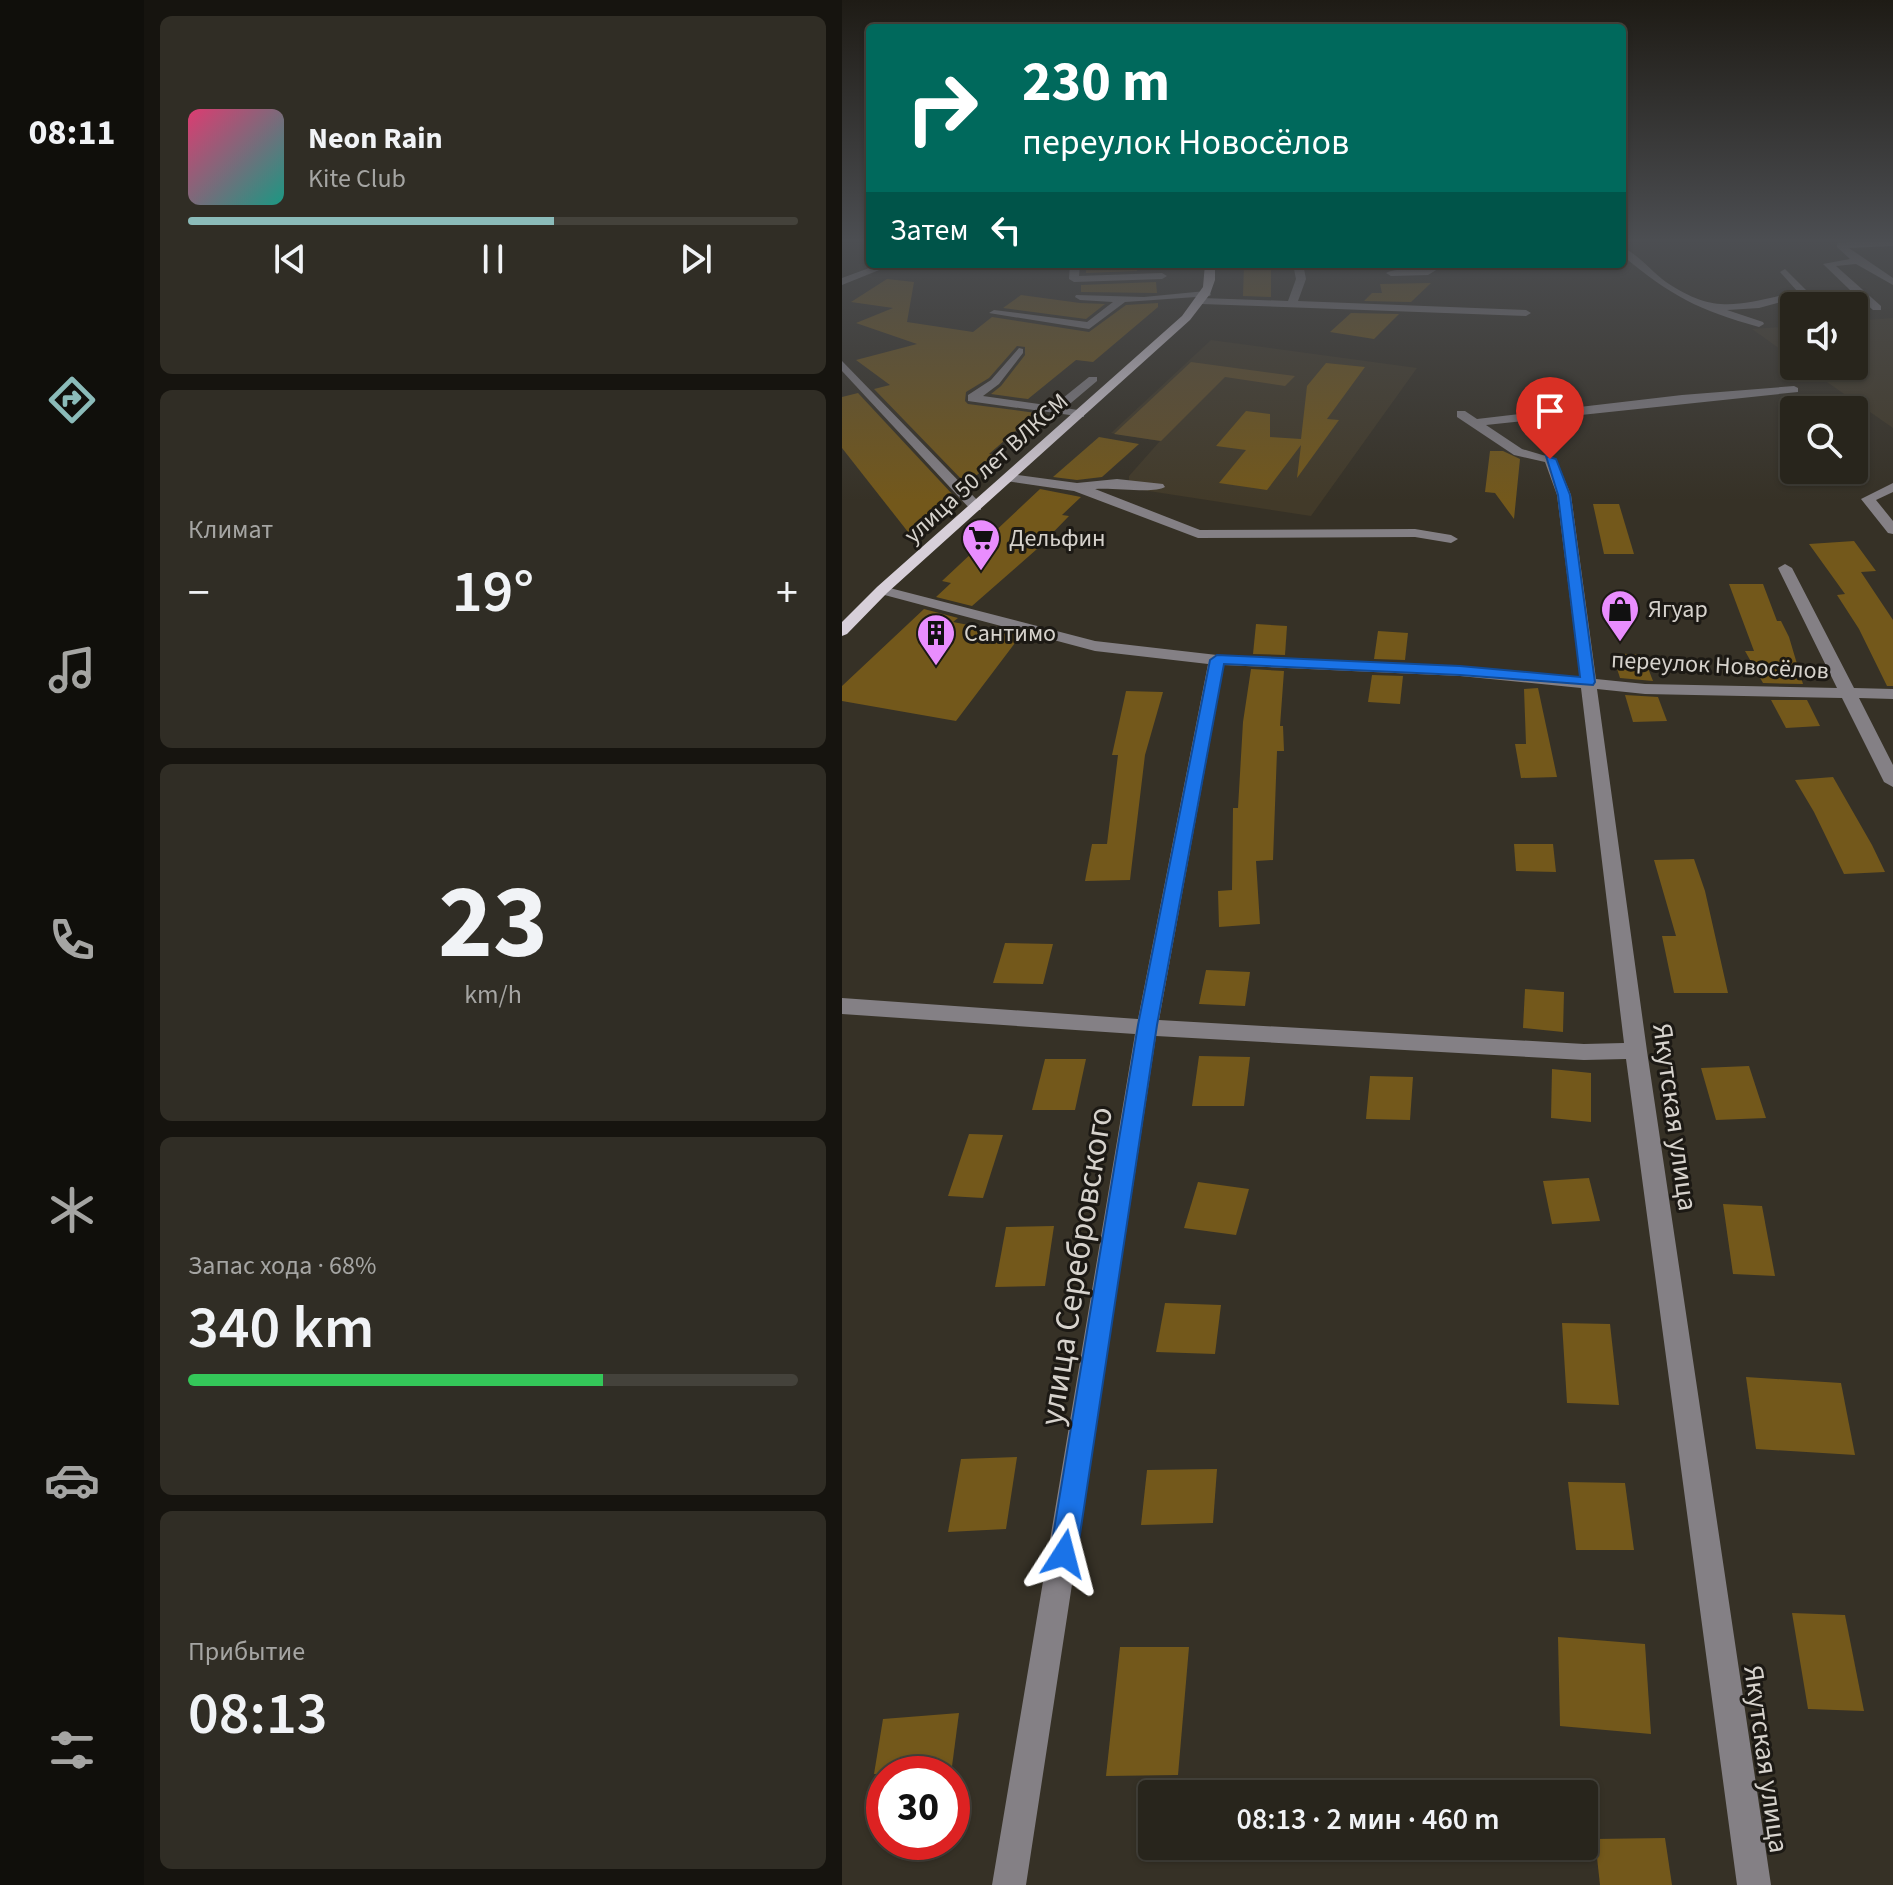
<!DOCTYPE html>
<html lang="ru">
<meta charset="utf-8">
<style>
:root{--surface:#28251c;--page:#302d25;--text:#f1f3f6;--muted:#a5a5a3;--line:#44423b;--accent:#8bbbb9}
body{margin:0;font-family:"Source Sans 3",sans-serif;background:var(--page);color:var(--text);height:100vh;display:flex;flex-direction:column;font-size:30px;white-space:nowrap}
*{box-sizing:border-box;margin:0}
p{font-size:26px;color:var(--muted)}
.icon{flex:none;width:44px;height:44px;fill:none;stroke:currentColor;stroke-width:2;stroke-linecap:round;stroke-linejoin:round}
.map{position:relative;flex:1;overflow:hidden}
.details{display:flex;flex-direction:column;gap:16px;padding:16px;background:#16140f;width:698px}
.details>*{flex:none}
.top-card{position:absolute;left:24px;top:24px;width:760px;height:244px;border-radius:8px;box-shadow:0 2px 6px #0004,0 0 0 2px var(--line);background:#00695c;color:#fff;overflow:hidden}
.controls{position:absolute;left:938px;top:292px;display:grid;gap:16px}
.controls a{display:grid;place-items:center;width:88px;height:88px;border-radius:8px;background:var(--surface);box-shadow:0 2px 6px #0004,0 0 0 2px var(--line);font-size:40px}
.speed{position:absolute;left:24px;top:1756px;display:flex;gap:16px;font-size:40px;font-weight:700;text-align:center}
.speed>*{display:grid;place-content:center;width:104px;height:104px;border-radius:50%;background:var(--surface);box-shadow:0 2px 6px #0004,0 0 0 2px var(--line);line-height:1}
.speed .limit{border:12px solid #d22;background:#fff;color:#111}
.pin{position:absolute;display:grid;place-items:center;width:68px;height:68px;color:#fff;margin:-82px -34px;border-radius:50% 50% 50% 0;rotate:-45deg;box-shadow:0 0 8px #0007}
.pin .icon{rotate:45deg}
.me{position:absolute;width:88px;margin:-44px;rotate:9deg;stroke-linejoin:round;filter:drop-shadow(0 0 6px #0008)}
.turn{display:flex;align-items:center;gap:28px;height:168px;padding:0 24px;font-size:36px}
.turn .icon{width:104px;height:104px;stroke-width:2.5}
.turn b{display:block;font-size:56px;line-height:68px}
.then{display:flex;align-items:center;height:76px;padding:0 24px;background:#0003;gap:16px;font-size:30px}
.big{font-size:60px;font-weight:600;line-height:1.1}
.details .widget{flex:1;display:flex;flex-direction:column;justify-content:center;gap:12px;min-width:0;padding:0 28px;border-radius:12px;background:var(--page)}
.details .dial{align-items:center;gap:0}
.dial b{font-size:104px;line-height:1}
.song{display:flex;align-items:center;gap:24px}
.cover{width:96px;height:96px;border-radius:12px;background:linear-gradient(135deg,hsl(340 70% 55%),hsl(170 70% 35%))}
.played{height:8px;border-radius:4px;background:linear-gradient(90deg,var(--accent) 60%,var(--line) 60%)}
.keys{display:flex;justify-content:space-around;direction:ltr}
.heat{display:flex;justify-content:space-between;align-items:center;font-size:44px;direction:ltr}
.charge{height:12px;border-radius:6px;background:linear-gradient(90deg,#34c759 68%,var(--line) 0)}
.trip{position:absolute;left:296px;top:1780px;width:460px;height:80px;border-radius:8px;background:var(--surface);box-shadow:0 2px 6px #0004,0 0 0 2px var(--line);font-weight:600;line-height:80px;text-align:center}
main{display:flex;flex:1;min-height:0}
.dock{display:flex;flex-direction:column;width:144px;justify-content:space-around;align-items:center;background:#100f0b;color:var(--muted)}
.dock .icon{width:56px;height:56px}
.dock .active{color:var(--accent)}
.dock b{font-size:36px;color:var(--text)}
.map>svg:first-child{display:block}
.built{fill:#423a29}
.green{fill:#624f2a}
.building{fill:#73581b}
.lines{fill:none;stroke-linecap:round;stroke-linejoin:round}
.minor{fill:#848085;fill-rule:evenodd}
.major{fill:#d7cfd9;fill-rule:evenodd}
.route{fill:#1a73e8;stroke:#114b97;stroke-width:2}
.labels{text-anchor:middle;stroke-width:6;stroke-linejoin:round;paint-order:stroke}
.far-street-label{font-size:24px;fill:#d6d2cc;stroke:#1c1914}
.far-poi-label{font-size:24px;fill:#d6d2cc;stroke:#1c1914;text-anchor:start}
.street-label{font-size:28px;fill:#d6d2cc;stroke:#1c1914}
.near-street-label{font-size:34px;fill:#d6d2cc;stroke:#1c1914}
</style>
<main>
<nav class="dock">
<b>08:11</b>
<svg class="icon active" aria-label="directions" viewBox="0 0 24 24"><path d="M12 3l9 9-9 9-9-9zM9 14v-3h6M13 9l2 2-2 2"/></svg>
<svg class="icon" aria-label="music" viewBox="0 0 24 24"><path d="M9 18V5l10-2v13"/><circle cx="6" cy="18" r="3"/><circle cx="16" cy="16" r="3"/></svg>
<svg class="icon" aria-label="phone" viewBox="0 0 24 24"><path d="M5 4h4l2 5-3 2q2 4 5 5l2-3 5 2v4C11 20 4 13 5 4z"/></svg>
<svg class="icon" aria-label="climate" viewBox="0 0 24 24"><path d="M12 3v18M4 7l16 10M4 17L20 7"/></svg>
<svg class="icon" aria-label="car" viewBox="0 0 24 24"><path d="M5 17H2v-5l4-1 3-4h7l3 4 3 1v5h-3M9 17h6M6 11h13"/><circle cx="7" cy="17" r="2"/><circle cx="17" cy="17" r="2"/></svg>
<svg class="icon" aria-label="filters" viewBox="0 0 24 24"><path d="M4 7h16M4 17h16"/><circle cx="9" cy="7" r="2"/><circle cx="15" cy="17" r="2"/></svg>
</nav>
<section class="details">
<div class="widget">
<div class="song"><i class="cover"></i><div><b>Neon Rain</b><p>Kite Club</p></div></div>
<div class="played"></div>
<div class="keys"><svg class="icon" aria-label="previous" viewBox="0 0 24 24"><path d="M18 5L8 12l10 7zM5 5v14"/></svg><svg class="icon" aria-label="pause" viewBox="0 0 24 24"><path d="M8 5v14M16 5v14"/></svg><svg class="icon" aria-label="next" viewBox="0 0 24 24"><path d="M6 5l10 7-10 7zM19 5v14"/></svg></div>
</div>
<div class="widget"><p>Климат</p>
<div class="heat"><a>−</a><b class="big">19°</b><a>+</a></div>
</div>
<div class="widget dial"><b>23</b><p>km/h</p></div>
<div class="widget"><p>Запас хода · 68%</p><b class="big">340 km</b><div class="charge"></div></div>
<div class="widget"><p>Прибытие</p><b class="big">08:13</b></div>
</section>
<div class="map">
<svg width="1051" height="1885" viewBox="0 0 1051 1885">
<rect width="100%" height="100%" fill="#363126"/>
<g class="built">
<polygon points="1051,318 1051,428 962,366 1012,366 1012,321"/>
<polygon points="952,326 952,359 910,329"/>
<polygon points="369,340 575,368 469,516 287,488 287,476 318,441 269,433"/>
</g>
<polygon class="green" points="349,362 453,376 443,386 383,377 319,441 272,434"/>
<g class="building">
<polygon points="244,264 295,264 295,271 244,273"/>
<polygon points="402,264 429,264 429,297 401,296"/>
<polygon points="45,279 72,282 65,322 131,332 150,317 247,332 284,305 316,303 316,307 251,362 234,360 186,399 149,394 159,386 183,355 183,347 175,346 147,378 124,392 123,401 126,404 194,413 147,454 158,456 124,484 32,389 48,385 14,360 75,344 14,323 51,308 9,302"/>
<polygon points="314,282 315,293 239,292 239,285"/>
<polygon points="589,283 569,302 522,301 530,293 540,293 538,284"/>
<polygon points="179,295 238,303 263,304 244,319 161,308"/>
<polygon points="509,313 557,314 532,339 488,332"/>
<polygon points="484,363 523,367 485,419 497,420 455,478 459,445 425,490 377,483 404,450 374,446 404,411 428,414 428,437 459,439 465,386"/>
<polygon points="16,393 111,495 66,532 0,448 0,397"/>
<polygon points="257,437 297,444 260,477 235,480 211,477"/>
<polygon points="648,451 661,451 678,459 672,519 653,493 643,492"/>
<polygon points="198,489 239,497 220,515 227,516 195,549 130,606 94,597 109,583 100,581"/>
<polygon points="751,504 777,504 792,554 762,554"/>
<polygon points="1012,541 1034,571 1019,572 1051,620 1051,686 1045,686 1017,629 995,595 1003,594 967,544"/>
<polygon points="887,584 921,584 935,621 939,621 947,637 961,684 921,683 903,651 912,651"/>
<polygon points="82,609 116,618 111,622 179,635 114,721 0,701 0,686"/>
<polygon points="414,624 445,626 443,655 411,654"/>
<polygon points="536,631 566,633 563,660 532,659"/>
<polygon points="770,653 801,655 811,681 778,678"/>
<polygon points="409,669 442,671 438,726 441,726 442,751 435,751 431,860 414,861 418,924 377,927 376,891 390,890 391,808 396,808 401,722"/>
<polygon points="530,675 561,676 558,704 526,702"/>
<polygon points="696,688 715,777 679,778 673,744 684,744 682,689"/>
<polygon points="284,691 321,692 303,755 288,880 243,881 250,844 265,844 276,755 270,755"/>
<polygon points="783,695 816,697 825,721 791,722"/>
<polygon points="929,700 965,700 978,726 944,728"/>
<polygon points="991,777 1030,845 1043,872 1002,874 972,812 953,780"/>
<polygon points="672,844 711,844 714,872 674,871"/>
<polygon points="852,859 863,891 886,993 832,993 820,936 834,936 812,860"/>
<polygon points="163,943 211,944 201,984 151,983"/>
<polygon points="364,970 408,972 403,1006 357,1004"/>
<polygon points="683,989 722,992 721,1032 681,1028"/>
<polygon points="357,1056 408,1057 402,1106 350,1106"/>
<polygon points="203,1059 244,1059 233,1110 190,1110"/>
<polygon points="907,1066 924,1118 874,1120 859,1068"/>
<polygon points="710,1069 749,1073 749,1122 709,1118"/>
<polygon points="528,1076 571,1077 568,1120 524,1119"/>
<polygon points="127,1134 161,1135 141,1198 106,1196"/>
<polygon points="747,1178 758,1221 710,1224 701,1181"/>
<polygon points="356,1182 407,1189 394,1235 342,1228"/>
<polygon points="881,1204 920,1206 933,1276 891,1274"/>
<polygon points="212,1226 203,1286 153,1287 164,1227"/>
<polygon points="323,1303 379,1305 373,1354 314,1352"/>
<polygon points="720,1323 768,1324 777,1405 725,1403"/>
<polygon points="904,1377 999,1383 1013,1455 914,1449"/>
<polygon points="175,1457 164,1529 106,1532 119,1459"/>
<polygon points="375,1469 371,1523 299,1525 305,1470"/>
<polygon points="726,1482 783,1483 792,1550 734,1550"/>
<polygon points="950,1613 1003,1615 1022,1711 966,1709"/>
<polygon points="716,1637 803,1644 809,1734 718,1726"/>
<polygon points="278,1647 347,1647 336,1775 264,1776"/>
<polygon points="117,1713 109,1774 32,1774 41,1719"/>
<polygon points="823,1838 830,1885 758,1885 753,1839"/>
</g>
<g class="lines">
<g class="minor">
<path d="M 1051,240 L 1051,246 L 1007,248 L 1051,278 L 1051,285 L 1014,264 L 994,266 L 1039,306 L 1039,310 L 1031,310 L 1015,296 L 954,298 L 917,308 L 885,310 L 921,322 L 922,324 L 917,327 C 856,310 829,296 780,255 L 780,247 C 797,255 809,271 824,282 C 876,317 899,303 956,292 L 938,272 L 943,269 L 966,292 L 1008,290 L 981,264 L 1008,259 L 995,247 L 995,243 Z"/>
<polygon points="38,264 52,264 0,285 0,278"/>
<polygon points="228,264 238,264 237,276 320,273 325,276 320,279 232,282 227,279"/>
<polygon points="451,264 461,264 464,279 456,301 684,310 689,313 684,316 360,304 355,301 360,298 446,301 454,279"/>
<path d="M 592,264 L 604,264 L 586,275 L 549,276 L 544,273 C 559,266 577,273 592,264 Z"/>
<polygon points="364,291 369,294 368,296 283,302 247,329 147,313 152,310 245,322 271,302 238,300 233,297 234,295 302,297"/>
<polygon points="177,348 181,349 181,353 157,384 141,396 211,406 247,377 255,377 255,381 223,408 242,411 242,417 126,401 126,395 149,380"/>
<polygon points="0,361 139,504 139,510 129,510 0,371"/>
<path d="M 952,386 L 956,388 L 956,392 L 644,425 L 680,449 L 714,459 L 729,495 L 754,679 L 803,684 L 995,688 L 936,568 L 943,564 L 950,568 L 1012,688 L 1051,689 L 1051,699 L 1017,698 L 1051,765 L 1051,787 L 1042,782 L 1000,698 L 803,694 L 755,689 L 805,1051 L 929,1885 L 895,1885 L 784,1059 L 742,1060 L 314,1036 L 184,1885 L 150,1885 L 293,1034 L 0,1014 L 0,998 L 296,1019 L 366,664 L 253,651 L 35,593 L 33,590 L 40,586 L 253,641 L 375,655 L 618,666 L 738,678 L 715,495 L 703,462 L 672,455 L 615,417 L 615,411 L 623,411 L 635,419 L 840,395 ZM 382,665 L 618,676 L 739,688 L 782,1043 L 742,1044 L 317,1020 Z"/>
<path d="M 169,474 L 235,483 L 275,479 L 321,484 L 323,487 C 312,494 270,487 253,489 L 358,530 L 573,529 L 609,535 L 616,539 L 609,543 L 573,537 L 356,538 L 232,491 L 164,481 L 162,478 Z"/>
<polygon points="1051,483 1051,492 1034,500 1051,521 1051,534 1046,533 1019,499"/>
</g>
<polygon class="major" points="363,264 373,264 373,280 368,294 348,320 45,593 5,634 0,636 0,622 35,587 340,316 361,287"/>
</g>
<linearGradient id="sky" x2="0" y2="1"><stop stop-color="#1e1b15"/><stop offset="0.48" stop-color="#4c4e52"/><stop offset="1" stop-color="#4c4e52" stop-opacity="0"/></linearGradient>
<rect width="1051" height="501" fill="url(#sky)"/>
<polygon class="route" points="704,456 714,459 728,495 753,682 751,685 618,675 382,664 315,1025 235,1554 231,1563 222,1567 212,1563 208,1554 296,1025 368,660 375,655 618,666 738,677 716,495"/>
<defs>
<symbol id="supermarket-pin" viewBox="-11 -11 22 30"><path d="M0 17L-7.5 6A9.5 9.5 0 1 1 7.5 6Z" fill="#e98dfe" stroke="#1c1914"/><path d="M-6-5.5h2.5l.6 2H6L4.5 2H-2.5L-4.4-4H-6ZM-1.5 3.2a1.3 1.3 0 1 0 .1 0ZM3 3.2a1.3 1.3 0 1 0 .1 0Z" fill="#111"/></symbol>
<symbol id="shop-pin" viewBox="-11 -11 22 30"><path d="M0 17L-7.5 6A9.5 9.5 0 1 1 7.5 6Z" fill="#e98dfe" stroke="#1c1914"/><path d="M-5-2.5h2.3a2.7 3.5 0 0 1 5.4 0H5L5.5 6h-11ZM-1.5-2.5h3a1.5 2.3 0 0 0-3 0Z" fill="#111"/></symbol>
<symbol id="building-pin" viewBox="-11 -11 22 30"><path d="M0 17L-7.5 6A9.5 9.5 0 1 1 7.5 6Z" fill="#e98dfe" stroke="#1c1914"/><path d="M-4-6H4V6H1V3H-1V6H-4ZM-2.5-4.3h1.7v1.8h-1.7ZM.8-4.3h1.7v1.8H.8ZM-2.5-1h1.7V.8h-1.7ZM.8-1h1.7V.8H.8Z" fill="#111"/></symbol>
</defs>
<g fill-rule="evenodd">
<use href="#supermarket-pin" x="117" y="516" width="44" height="60"/>
<use href="#shop-pin" x="756" y="587" width="44" height="60"/>
<use href="#building-pin" x="72" y="611" width="44" height="60"/>
</g>
<g class="labels">
<g class="far-street-label">
<text transform="translate(144 468) rotate(-42)" y="8">улица 50 лет ВЛКСМ</text>
<text transform="translate(878 665) rotate(3)" y="8">переулок Новосёлов</text>
</g>
<g class="far-poi-label">
<text x="167" y="546">Дельфин</text>
<text x="806" y="617">Ягуар</text>
<text x="122" y="641">Сантимо</text>
</g>
<g class="street-label">
<text transform="translate(834 1117) rotate(82)" y="10">Якутская улица</text>
<text transform="translate(925 1759) rotate(82)" y="10">Якутская улица</text>
</g>
<g class="near-street-label">
<text transform="translate(233 1266) rotate(-81)" y="12">улица Серебровского</text>
</g>
</g>
</svg>
<div class="controls">
<a><svg class="icon" aria-label="sound" viewBox="0 0 24 24"><path d="M4 9h4l5-4v14l-5-4H4zM17 9q2 3 0 6"/></svg></a>
<a><svg class="icon" aria-label="search" viewBox="0 0 24 24"><circle cx="10" cy="10" r="6"/><path d="M15 15l6 6"/></svg></a>
</div>
<div class="speed"><div class="limit">30</div></div>
<div class="pin" style="left:708px;top:459px;background:#d93025"><svg class="icon" aria-label="arrive" viewBox="0 0 24 24"><path d="M6 21V4h12l-3 4 3 4H6"/></svg></div>
<svg class="me" style="left:222px;top:1554px" viewBox="-20 -20 40 40"><path d="M0-17L14 15 0 8-14 15z" fill="#1a73e8" stroke="#fff" stroke-width="4"/></svg>
<div class="trip">08:13 · 2 мин · 460 m</div>
<div class="top-card">
<div class="turn"><svg class="icon" aria-label="right" viewBox="0 0 24 24"><path d="M7 20v-9h11M14 6l5 5-5 5"/></svg><div><b>230 m</b>переулок Новосёлов</div></div>
<div class="then">Затем<svg class="icon" aria-label="left" viewBox="0 0 24 24"><path d="M17 20v-9H6M10 6l-5 5 5 5"/></svg></div>
</div>
</div>
</main>
